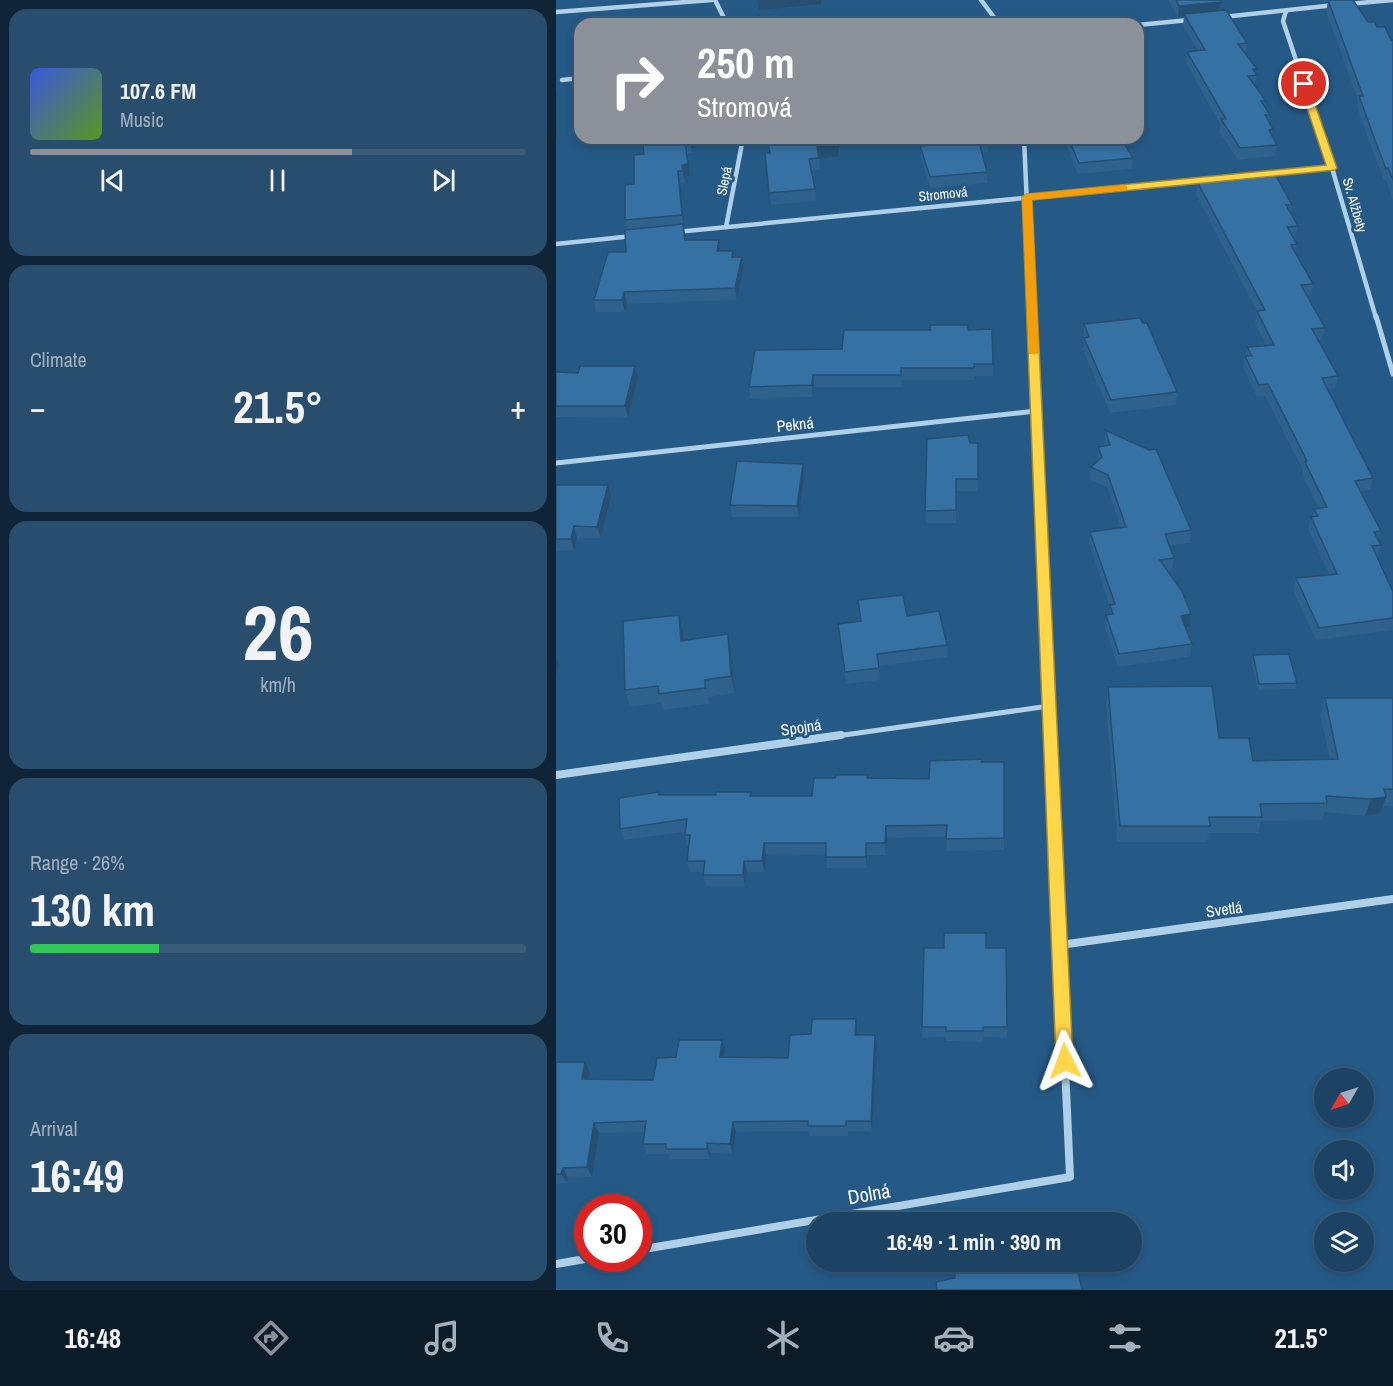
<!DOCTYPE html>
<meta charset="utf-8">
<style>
:root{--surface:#1c4364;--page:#294e6d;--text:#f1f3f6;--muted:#a0b0bf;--line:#3a5c78;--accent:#8c9099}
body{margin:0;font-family:"Archivo Narrow",sans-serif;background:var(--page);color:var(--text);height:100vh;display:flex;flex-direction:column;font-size:22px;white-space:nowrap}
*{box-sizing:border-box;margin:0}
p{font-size:20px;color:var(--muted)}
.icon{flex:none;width:33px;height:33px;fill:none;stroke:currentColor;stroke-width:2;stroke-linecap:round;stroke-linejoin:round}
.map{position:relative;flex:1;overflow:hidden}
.panel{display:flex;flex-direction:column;gap:9px;padding:9px;background:#0f2537;width:556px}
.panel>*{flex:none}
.hud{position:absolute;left:18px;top:18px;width:570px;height:126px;border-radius:18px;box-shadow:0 3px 9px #0003,0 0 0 2px var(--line);background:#8c9099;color:#fff;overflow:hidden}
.needle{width:39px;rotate:231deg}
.controls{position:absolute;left:758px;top:1068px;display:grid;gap:12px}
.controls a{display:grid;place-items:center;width:60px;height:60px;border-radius:50%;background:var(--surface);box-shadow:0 3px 9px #0003,0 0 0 2px var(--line);font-size:30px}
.speed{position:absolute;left:18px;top:1194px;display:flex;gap:12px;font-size:30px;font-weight:700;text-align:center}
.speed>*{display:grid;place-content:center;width:78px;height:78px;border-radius:50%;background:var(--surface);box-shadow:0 3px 9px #0003,0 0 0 2px var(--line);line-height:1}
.speed .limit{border:9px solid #d22;background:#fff;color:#111}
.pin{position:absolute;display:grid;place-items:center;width:51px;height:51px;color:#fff;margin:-26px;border:3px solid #fff;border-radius:50%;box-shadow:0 2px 6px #0007}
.me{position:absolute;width:66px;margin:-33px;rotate:357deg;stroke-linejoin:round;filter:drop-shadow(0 0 4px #0008)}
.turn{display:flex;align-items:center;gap:21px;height:126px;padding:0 24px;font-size:27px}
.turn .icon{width:78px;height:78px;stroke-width:2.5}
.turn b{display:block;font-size:42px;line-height:51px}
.big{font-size:45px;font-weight:700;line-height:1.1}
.panel .card{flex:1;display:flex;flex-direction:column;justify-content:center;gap:9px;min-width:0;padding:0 21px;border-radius:18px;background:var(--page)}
.panel .dial{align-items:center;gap:0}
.dial b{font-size:78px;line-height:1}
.song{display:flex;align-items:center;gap:18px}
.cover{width:72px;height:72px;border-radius:9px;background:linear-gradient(135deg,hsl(230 70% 55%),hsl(90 70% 35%))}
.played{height:6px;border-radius:3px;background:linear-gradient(90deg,var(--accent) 65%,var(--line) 65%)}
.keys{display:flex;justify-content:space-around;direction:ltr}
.heat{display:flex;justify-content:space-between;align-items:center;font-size:33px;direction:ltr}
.charge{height:9px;border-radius:4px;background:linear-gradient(90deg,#34c759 26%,var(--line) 0)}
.trip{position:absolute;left:250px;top:1212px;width:336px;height:60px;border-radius:30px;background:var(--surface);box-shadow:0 3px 9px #0003,0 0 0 2px var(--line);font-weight:700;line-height:60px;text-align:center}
.tab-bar{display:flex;height:96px;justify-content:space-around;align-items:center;background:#0b1b28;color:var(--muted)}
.tab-bar .icon{width:42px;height:42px}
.tab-bar .selected{color:var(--accent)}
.tab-bar b{font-size:27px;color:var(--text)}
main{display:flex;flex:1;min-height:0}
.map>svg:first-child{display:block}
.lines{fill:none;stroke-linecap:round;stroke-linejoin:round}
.street-far2{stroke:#b0cfe8;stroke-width:4.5}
.street-far1{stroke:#b0cfe8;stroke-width:5}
.street{stroke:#b0cfe8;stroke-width:8}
.wall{fill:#2e618c}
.shaded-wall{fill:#264f72}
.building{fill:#3671a3;stroke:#264f72;stroke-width:1.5}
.route{fill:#ffd54a;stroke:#a68a30;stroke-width:1.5}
.slow{fill:#f59e0b}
.labels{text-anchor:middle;stroke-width:6;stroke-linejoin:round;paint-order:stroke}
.far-street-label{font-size:14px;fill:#fff;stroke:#255986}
.street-label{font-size:16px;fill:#fff;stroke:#255986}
.near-street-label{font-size:20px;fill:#fff;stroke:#255986}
</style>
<main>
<section class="panel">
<div class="card">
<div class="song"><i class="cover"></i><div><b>107.6 FM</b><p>Music</p></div></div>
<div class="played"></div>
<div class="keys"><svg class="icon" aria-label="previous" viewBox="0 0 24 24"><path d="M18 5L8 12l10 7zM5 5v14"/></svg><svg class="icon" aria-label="pause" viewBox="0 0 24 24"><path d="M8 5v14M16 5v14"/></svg><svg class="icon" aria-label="next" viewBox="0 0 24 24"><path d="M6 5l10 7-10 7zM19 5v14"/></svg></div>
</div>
<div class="card"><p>Climate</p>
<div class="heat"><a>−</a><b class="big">21.5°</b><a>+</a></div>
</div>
<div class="card dial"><b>26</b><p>km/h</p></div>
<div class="card"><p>Range · 26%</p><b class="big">130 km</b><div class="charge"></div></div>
<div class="card"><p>Arrival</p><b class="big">16:49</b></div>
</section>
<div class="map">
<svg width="837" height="1290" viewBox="0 0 837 1290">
<rect width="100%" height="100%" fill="#255986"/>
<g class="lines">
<g class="street-far2">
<polyline points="159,0 171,24"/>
<polyline points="425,0 443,24"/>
<polyline points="792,4 837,0"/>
<polyline points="730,11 727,21 776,168 820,318"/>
<polyline points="0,12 156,0"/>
<polyline points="667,17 779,5"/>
<polyline points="582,25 633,20"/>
<polyline points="6,80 24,78"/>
<polyline points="468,138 476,318"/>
<polyline points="170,227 187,138"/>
<polyline points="120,232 776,168"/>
<polyline points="0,244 77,236"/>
</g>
<g class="street-far1">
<polyline points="476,316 495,737"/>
<polyline points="820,316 837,374"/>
<polyline points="0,463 480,411"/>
<polyline points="274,737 493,706"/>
</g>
<g class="street">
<polyline points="0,775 285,735"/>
<polyline points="504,945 837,899"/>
<polyline points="82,1250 514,1177 494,735"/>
<polyline points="0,1264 35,1258"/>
</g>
</g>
<g class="wall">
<polygon points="612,0 664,0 664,10 691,43 690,54 701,75 699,86 710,101 709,107 714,115 713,122 717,129 716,136 721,145 719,156 682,160 663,131 664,124 630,63 631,52 642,51 627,25 628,16 622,17"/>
<polygon points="766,0 797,0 812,22 837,40 837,200 830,180 828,180 817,152 801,107 802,100 770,11 772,2 767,2"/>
<polygon points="86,138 140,138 141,147 135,148 136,153 131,154 134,176 128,177 129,183 124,183 129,240 163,240 165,251 178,257 186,257 187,269 181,300 71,304 69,312 40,312 38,300 70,252 71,230 69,220 78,184 88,154"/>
<polygon points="216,138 281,138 283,145 283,156 263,159 264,170 255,171 259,189 260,201 215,205 209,153 213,153 212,144 216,144"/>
<polygon points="371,138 431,138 432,141 432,152 426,152 431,172 431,183 374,188 365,157 364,146 372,146"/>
<polygon points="507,138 572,138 572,139 566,140 577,158 576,169 522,174"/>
<polygon points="642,183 736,205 735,213 742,226 739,238 737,238 741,244 739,253 757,284 755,295 751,296 769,328 766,339 762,340 782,376 779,388 771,389 817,478 814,490 804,491 825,531 822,540 825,545 821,557 837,592 837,630 760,640 737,590 740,578 773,574 752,529 755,517 756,517 758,509 763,508 746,474 747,470 709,396 701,397 687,368 691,347 710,345 699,323 701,311 640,195"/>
<polygon points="587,323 621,392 620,405 554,413 527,350 528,324"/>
<polygon points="412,330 437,364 437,376 418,376 418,380 346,380 345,387 258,387 257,397 194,399 193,387 286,349"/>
<polygon points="0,372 82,378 72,418 0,417"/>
<polygon points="549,430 635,530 634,543 614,545 618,558 616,570 612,571 633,627 629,627 636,644 634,657 562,667 549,628 550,615 554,615 554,607 533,544 534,532 565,528 551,487 534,480 535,467 542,461 542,447 549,446 548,443"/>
<polygon points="414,443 422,443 422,491 400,491 400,523 370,523 369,511"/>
<polygon points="248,475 243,517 176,517 174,505"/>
<polygon points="0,485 55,496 45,538 21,538 18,550 0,551"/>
<polygon points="302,600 351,616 391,645 391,657 323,666 324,680 290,684 282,624 304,621"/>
<polygon points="127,632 127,640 175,651 179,693 152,697 153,704 107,710 105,703 74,707 69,690"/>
<polygon points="697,655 741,683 739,689 702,690 695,661"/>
<polygon points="552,687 663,738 697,761 774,759 764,714 769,698 837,698 837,806 827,806 824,813 809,816 769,812 766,820 705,821 702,833 653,833 651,842 561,842 550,704"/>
<polygon points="426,762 448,838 448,850 391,851 390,837 331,838 330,855 311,855 311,868 271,868 270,855 210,854 209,872 191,872 189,886 150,886 147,875 147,872 134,872 131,861 133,846 131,846 129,835 129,832 68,840 64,829 102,792 103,795 256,796 312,778 373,779"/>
<polygon points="430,948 451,1027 451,1038 427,1037 427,1042 390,1041 390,1037 366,1038 366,1027"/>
<polygon points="301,1030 301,1035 321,1045 316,1132 292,1131 292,1136 254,1136 253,1131 180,1132 177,1154 154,1153 154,1159 114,1159 112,1154 91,1154 87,1144 89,1132 43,1133 36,1177 12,1178 11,1183 0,1184 0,1062 34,1073 33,1079 97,1080 120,1057 166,1040 169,1051 168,1057 232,1058 255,1034"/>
</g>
<g class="shaded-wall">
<polygon points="201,0 265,0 265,4 203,10"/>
<polygon points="665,2 663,12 628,14 628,16 622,17 623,6"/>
<polygon points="0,93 1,96 1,139 0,135"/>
<polygon points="134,138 140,138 141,147 135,148"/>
<polygon points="129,142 134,176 128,177 129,183 126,165"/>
<polygon points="283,145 283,156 263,159 261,147"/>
<polygon points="122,171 124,183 128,227 126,215"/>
<polygon points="163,240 165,252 161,251"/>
<polygon points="186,257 187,269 181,300 179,288"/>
<polygon points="68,292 71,304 69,312 66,300"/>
<polygon points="79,366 82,378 72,418 69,406"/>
<polygon points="257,375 258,387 257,397 256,385"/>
<polygon points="247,464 248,475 243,517 241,506"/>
<polygon points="52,485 55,496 45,538 41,527"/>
<polygon points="18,526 21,538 18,550 15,539"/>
<polygon points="635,614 633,627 623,628 625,616"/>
<polygon points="123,615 127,632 129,658 125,641"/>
<polygon points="172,634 175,651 179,693 175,676"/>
<polygon points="0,658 3,666 0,676"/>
<polygon points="830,797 824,813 809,816 815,799"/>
<polygon points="330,826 331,838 330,855 329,843"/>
<polygon points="208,843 210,854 209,872 206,861"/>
<polygon points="310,843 311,855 311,868 310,857"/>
<polygon points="188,861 191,872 189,886 187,875"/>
<polygon points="300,1019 301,1030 300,1046 299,1035"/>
<polygon points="319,1035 321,1045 316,1132 315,1121"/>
<polygon points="166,1040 169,1051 167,1068 164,1057"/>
<polygon points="29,1062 34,1073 31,1090 26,1079"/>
<polygon points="177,1122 180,1132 177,1154 174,1144"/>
<polygon points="38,1123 43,1133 36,1177 31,1167"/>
<polygon points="151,1143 154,1153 154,1159 151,1149"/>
<polygon points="7,1168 12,1178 11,1183 5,1174"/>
</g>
<g class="building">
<polygon points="620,0 664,0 665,2 623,6"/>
<polygon points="772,0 797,0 812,22 819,22 821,27 829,27 835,40 837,40 837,180 832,168 830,169 819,140 803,96 807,96"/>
<polygon points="670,10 691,43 682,44 701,69 697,69 701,75 692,76 710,101 705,101 714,115 709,115 717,129 713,130 721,145 684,148 665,119 670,119 631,52 649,50 628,14"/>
<polygon points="86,138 134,138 134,141 129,142 132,164 126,165 127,171 122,171 126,215 69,220 69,185 78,184 78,155 88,154"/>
<polygon points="216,138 281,138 283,145 261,147 263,158 253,159 259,189 213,193 209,153 214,153 212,144 217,143"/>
<polygon points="373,138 431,138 432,141 423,142 431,172 374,177 364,146 375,145"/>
<polygon points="512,138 565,138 577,158 523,163"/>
<polygon points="720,176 736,205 730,205 742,226 731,227 741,244 735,245 757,284 745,285 769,328 756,329 782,376 766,378 817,478 799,481 825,531 818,532 825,545 816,546 837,592 837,618 763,628 740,578 781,574 755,517 762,516 758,509 771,507 749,462 751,461 712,384 703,385 689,356 696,356 691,347 718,345 701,311 709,310 642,183"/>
<polygon points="127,224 129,240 163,240 161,251 177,251 176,257 186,257 179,288 68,292 66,300 38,300 52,252 70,252 69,230"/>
<polygon points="584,318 587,323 591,323 621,392 555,400 528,338 533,337 528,324"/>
<polygon points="374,325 412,325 412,330 436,329 437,364 418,364 418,368 345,368 345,375 257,375 256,385 193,387 199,350 286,349 288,330 374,330"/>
<polygon points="24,366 79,366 69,406 0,406 0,372 22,373"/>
<polygon points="549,430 593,450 600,449 635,530 609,534 618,558 604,560 626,591 635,614 625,616 636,644 563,654 550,615 557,614 554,605 559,604 534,532 570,527 552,475 535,467 546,457 542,447 554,445"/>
<polygon points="412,435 414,443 422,443 422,479 400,479 400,510 369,511 371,439"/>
<polygon points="181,461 247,464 241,506 174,505"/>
<polygon points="0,485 52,485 41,527 18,526 15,539 0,539"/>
<polygon points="347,595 351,616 383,611 391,645 321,654 323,668 289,672 282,624 305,621 302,600"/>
<polygon points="123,615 125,641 172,634 175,676 149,680 149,688 124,691 103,694 102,686 69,690 67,621"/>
<polygon points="733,654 741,683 703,684 697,655"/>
<polygon points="656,686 663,738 693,738 697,761 782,759 769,698 837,698 837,789 828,789 830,797 815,799 770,796 771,803 704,804 706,817 653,817 654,826 564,826 552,687"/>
<polygon points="426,759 426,762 448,762 448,838 390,839 391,825 330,826 329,843 310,843 310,857 270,857 270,843 208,843 206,861 188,861 187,875 147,875 149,861 131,861 134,835 129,835 131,819 64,829 63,798 102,792 103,795 160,795 160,792 195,792 194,796 256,796 258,778 279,778 280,775 312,775 311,778 373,779 374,761"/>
<polygon points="388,933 430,933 430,948 450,948 451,1027 427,1027 427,1031 390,1031 390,1027 366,1027 368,948 388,948"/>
<polygon points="256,1019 300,1019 299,1035 319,1035 315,1121 290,1121 290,1126 252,1126 252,1121 177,1122 174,1144 151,1143 151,1149 110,1149 110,1144 87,1144 90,1121 38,1123 31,1167 7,1168 5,1174 0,1174 0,1062 29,1062 26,1079 97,1080 101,1058 120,1057 123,1040 166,1040 164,1057 232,1058 234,1035 255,1034"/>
<polygon points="423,1262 520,1262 526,1290 381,1290 380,1282 399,1278 398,1268 423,1264"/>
</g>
<polygon class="route" points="744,82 752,84 781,168 779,170 476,200 517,1061 515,1067 509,1069 503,1067 500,1061 466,197 471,194 770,165 743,84"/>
<polygon class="slow" points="568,185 571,186 571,190 476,200 483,352 481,354 473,354 466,197 471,194"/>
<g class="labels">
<g class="far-street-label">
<text transform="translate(168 181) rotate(-79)" y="5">Slepá</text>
<text transform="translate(387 194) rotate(-6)" y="5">Stromová</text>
<text transform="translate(799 205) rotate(74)" y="5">Sv. Alžbety</text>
</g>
<g class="street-label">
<text transform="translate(239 424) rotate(-6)" y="6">Pekná</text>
<text transform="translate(245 727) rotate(-8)" y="6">Spojná</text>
<text transform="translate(668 909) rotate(-8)" y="6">Svetlá</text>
</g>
<g class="near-street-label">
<text transform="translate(313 1194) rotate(-10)" y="7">Dolná</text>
</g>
</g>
</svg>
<div class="controls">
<a><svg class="needle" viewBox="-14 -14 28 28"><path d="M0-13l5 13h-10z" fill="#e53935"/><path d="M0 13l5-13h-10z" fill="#a0b0bf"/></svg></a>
<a><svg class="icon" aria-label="sound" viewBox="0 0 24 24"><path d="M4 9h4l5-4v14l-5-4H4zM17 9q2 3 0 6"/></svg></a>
<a><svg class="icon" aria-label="layers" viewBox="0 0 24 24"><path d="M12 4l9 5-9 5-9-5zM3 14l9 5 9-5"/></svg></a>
</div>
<div class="speed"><div class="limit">30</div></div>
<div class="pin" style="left:748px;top:84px;background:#d93025"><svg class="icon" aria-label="arrive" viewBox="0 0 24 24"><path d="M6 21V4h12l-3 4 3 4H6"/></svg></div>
<svg class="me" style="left:509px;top:1061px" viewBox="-20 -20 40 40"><path d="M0-17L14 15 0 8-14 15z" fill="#ffd54a" stroke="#fff" stroke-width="4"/></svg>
<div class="trip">16:49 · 1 min · 390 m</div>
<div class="hud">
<div class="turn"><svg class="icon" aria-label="right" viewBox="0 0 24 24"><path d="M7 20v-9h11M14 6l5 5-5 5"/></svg><div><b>250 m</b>Stromová</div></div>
</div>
</div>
</main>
<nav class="tab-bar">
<b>16:48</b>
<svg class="icon selected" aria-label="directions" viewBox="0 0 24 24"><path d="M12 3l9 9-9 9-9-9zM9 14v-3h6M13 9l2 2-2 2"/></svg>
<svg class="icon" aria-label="music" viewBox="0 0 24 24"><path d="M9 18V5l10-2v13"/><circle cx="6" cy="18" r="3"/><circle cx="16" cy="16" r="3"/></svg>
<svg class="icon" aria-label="phone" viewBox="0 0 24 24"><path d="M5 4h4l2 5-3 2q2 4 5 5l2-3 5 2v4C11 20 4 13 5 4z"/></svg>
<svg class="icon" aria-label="climate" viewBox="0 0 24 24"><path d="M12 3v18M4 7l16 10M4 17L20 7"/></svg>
<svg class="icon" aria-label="car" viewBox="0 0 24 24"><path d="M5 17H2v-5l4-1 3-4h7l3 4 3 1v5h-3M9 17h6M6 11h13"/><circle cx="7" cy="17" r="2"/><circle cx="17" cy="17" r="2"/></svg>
<svg class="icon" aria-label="filters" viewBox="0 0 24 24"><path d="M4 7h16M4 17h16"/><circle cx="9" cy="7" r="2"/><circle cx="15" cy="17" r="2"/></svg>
<b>21.5°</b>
</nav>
